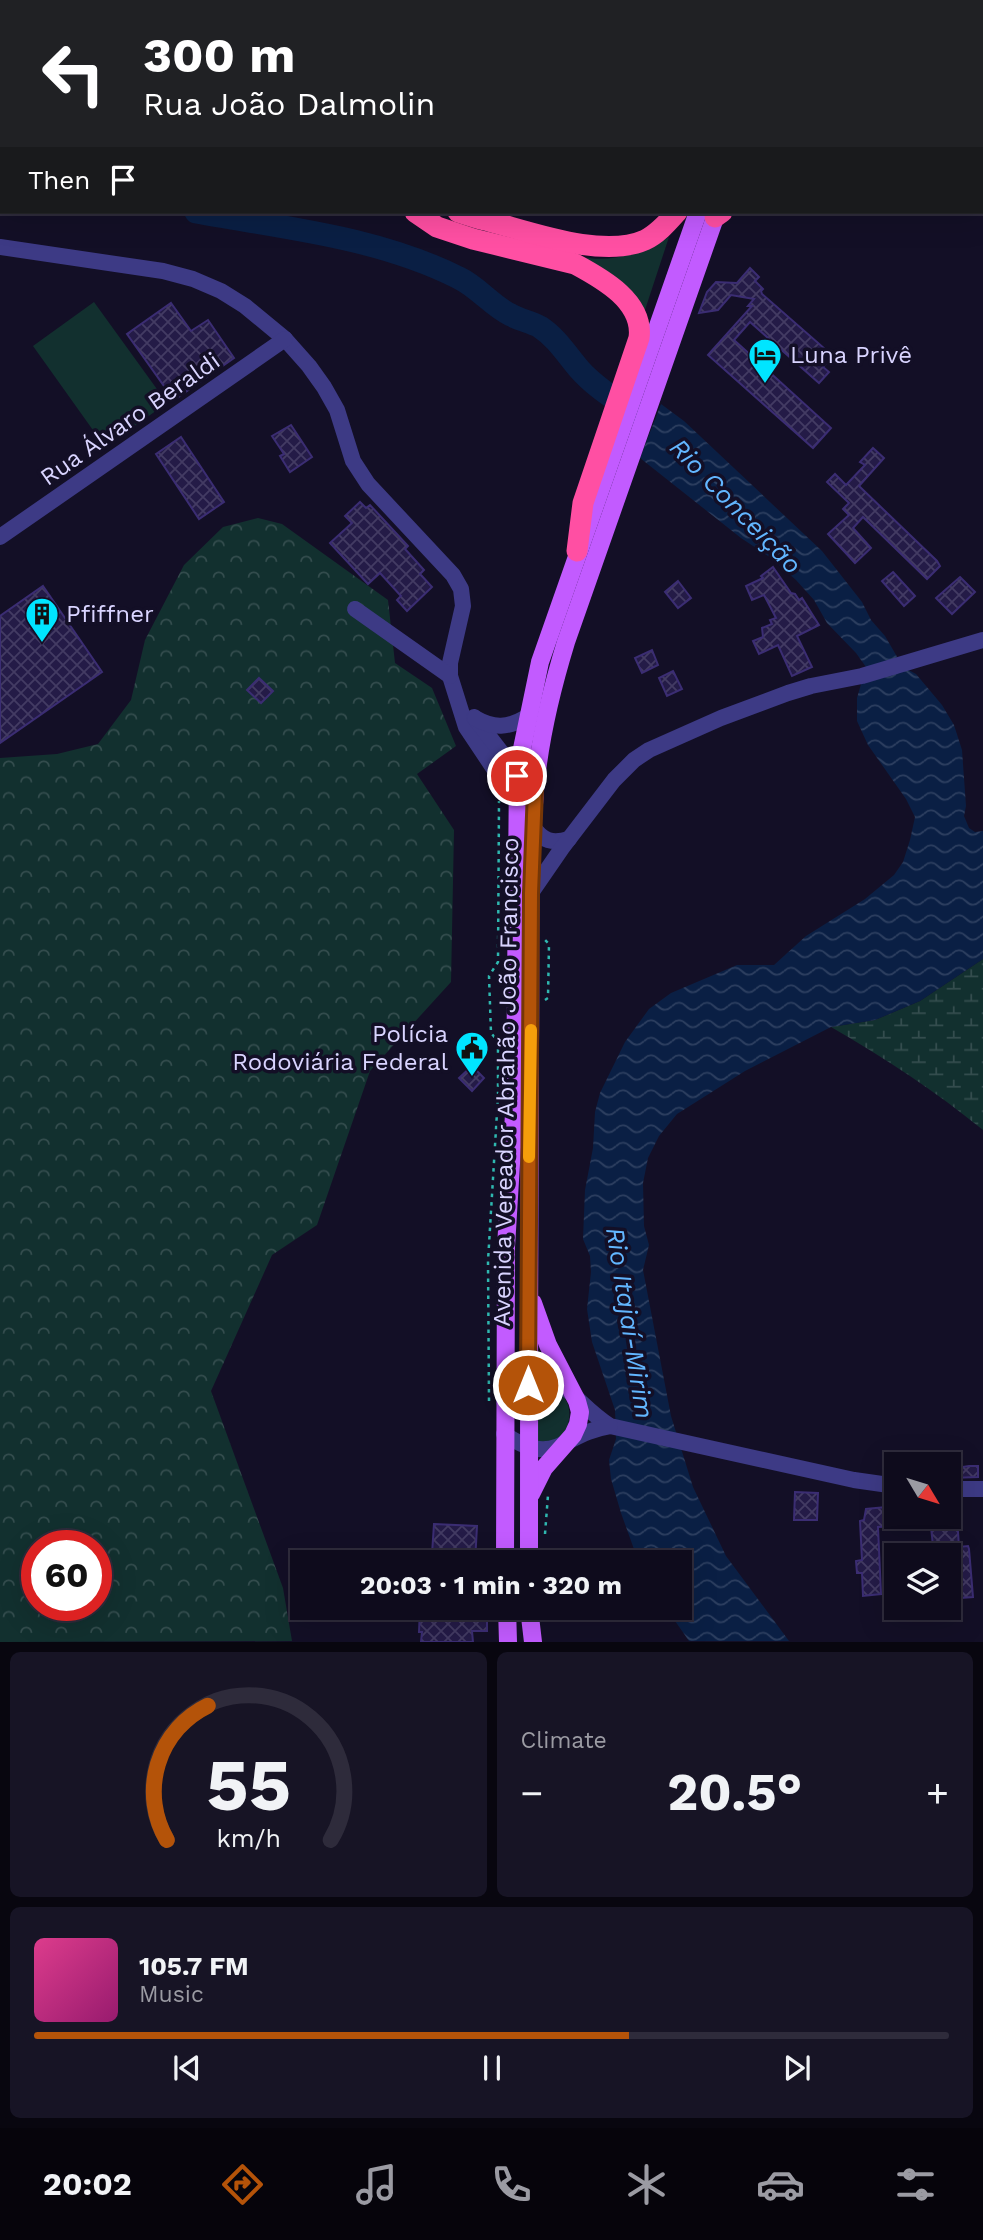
<!DOCTYPE html>
<meta charset="utf-8">
<style>
:root{--surface:#0e0b1c;--page:#171425;--text:#f1f3f6;--muted:#9b9ba3;--line:#2e2b3b;--accent:#b45309}
body{margin:0;font-family:"Work Sans",sans-serif;background:var(--page);color:var(--text);height:100vh;display:flex;flex-direction:column;font-size:26px;white-space:nowrap}
*{box-sizing:border-box;margin:0}
p{font-size:23px;color:var(--muted)}
.icon{flex:none;width:38px;height:38px;fill:none;stroke:currentColor;stroke-width:2;stroke-linecap:round;stroke-linejoin:round}
.map{position:relative;height:1642px;overflow:hidden}
.panel{display:flex;flex-direction:column;gap:10px;padding:10px;background:#08060f;flex:1}
.panel>*{flex:none}
.banner{position:absolute;left:0px;top:0px;width:984px;height:214px;box-shadow:0 7px 28px #0002,0 0 0 2px var(--line);background:#202124;color:#fff;overflow:hidden}
.needle{width:46px;rotate:128deg}
.fabs{position:absolute;left:884px;top:1452px;display:grid;gap:14px}
.fabs a{display:grid;place-items:center;width:77px;height:77px;border-radius:0px;background:var(--surface);box-shadow:0 7px 28px #0002,0 0 0 2px var(--line);font-size:35px}
.speed{position:absolute;left:21px;top:1530px;display:flex;gap:14px;font-size:35px;font-weight:700;text-align:center}
.speed>*{display:grid;place-content:center;width:91px;height:91px;border-radius:50%;background:var(--surface);box-shadow:0 7px 28px #0002,0 0 0 2px var(--line);line-height:1}
.speed .limit{border:10px solid #d22;background:#fff;color:#111}
.pin{position:absolute;display:grid;place-items:center;width:60px;height:60px;color:#fff;margin:-30px;border:4px solid #fff;border-radius:50%;box-shadow:0 2px 7px #0007}
.me{position:absolute;width:77px;margin:-38px;rotate:0deg;stroke-linejoin:round;filter:drop-shadow(0 0 5px #0008)}
.turn{display:flex;align-items:center;gap:24px;height:147px;padding:0 28px;font-size:32px}
.turn .icon{width:91px;height:91px;stroke-width:2.5}
.turn b{display:block;font-size:49px;line-height:60px}
.then{display:flex;align-items:center;height:66px;padding:0 28px;background:#0003;gap:14px;font-size:26px}
.big{font-size:52px;font-weight:700;line-height:1.1}
.panel .card{flex:1;display:flex;flex-direction:column;justify-content:center;gap:10px;min-width:0;padding:0 24px;border-radius:10px;background:var(--page)}
.panel .dial{align-items:center;gap:0}
.dial svg{height:182px;overflow:visible;fill:none;stroke:var(--line);stroke-width:7;stroke-linecap:round;text-anchor:middle}
.dial text{fill:var(--text);stroke:none}
.song{display:flex;align-items:center;gap:21px}
.cover{width:84px;height:84px;border-radius:10px;background:linear-gradient(135deg,hsl(330 70% 55%),hsl(320 70% 35%))}
.played{height:7px;border-radius:4px;background:linear-gradient(90deg,var(--accent) 65%,var(--line) 65%)}
.keys{display:flex;justify-content:space-around;direction:ltr}
.heat{display:flex;justify-content:space-between;align-items:center;font-size:38px;direction:ltr}
.panel .tiles{flex:1;display:grid;gap:10px;grid-template-columns:1fr 1fr}
.card:last-child{grid-column:span 2}
.trip{position:absolute;left:290px;top:1550px;width:402px;height:70px;border-radius:0px;background:var(--surface);box-shadow:0 7px 28px #0002,0 0 0 2px var(--line);font-weight:700;line-height:70px;text-align:center}
.tabs{display:flex;height:112px;justify-content:space-around;align-items:center;background:#06040b;color:var(--muted)}
.tabs .icon{width:49px;height:49px}
.tabs .on{color:var(--accent)}
.tabs b{font-size:32px;color:var(--text)}
.map>svg:first-child{display:block}
.grass{fill:#12302f}
.forest{fill:url(#forest-crowns);fill-rule:evenodd}
.wetland{fill:url(#wetland-marsh)}
.water{fill:url(#water-waves)}
.lines{fill:none;stroke-linecap:round;stroke-linejoin:round}
.river{stroke:#0a1f44;stroke-width:23}
.building{fill:url(#building-cross-hatch);stroke:#3b2d73;stroke-width:2}
.path{stroke:#2fb8b0;stroke-width:2.5;stroke-dasharray:3.5 5;stroke-linecap:butt}
.minor{stroke:#3d3a85;stroke-width:16}
.major{stroke:#c25bff;stroke-width:18}
.highway{stroke:#ff4fa3;stroke-width:21}
.route-casing{stroke:#753606;stroke-width:18}
.route{stroke:#b45309;stroke-width:12}
.slow{stroke:#f59e0b;stroke-width:12}
.labels{text-anchor:middle;stroke-width:7;stroke-linejoin:round;paint-order:stroke}
.poi-label{font-size:24px;fill:#d9d4ff;stroke:#130f26;text-anchor:start}
.street-label{font-size:24px;fill:#d9d4ff;stroke:#130f26}
.water-label{font-size:26px;font-style:italic;fill:#62b6ff;stroke:#130f26}
</style>
<div class="map">
<svg width="983" height="1642" viewBox="0 0 983 1642">
<defs>
<pattern id="forest-crowns" width="20" height="18" patternUnits="userSpaceOnUse" patternTransform="scale(1.75)"><rect width="20" height="18" fill="#12302f"/><path d="M2 6a3 3 0 1 1 6 0M12 15a3 3 0 1 1 6 0" fill="none" stroke="#344d4e"/></pattern>
<pattern id="wetland-marsh" width="20" height="14" patternUnits="userSpaceOnUse" patternTransform="scale(1.75)"><rect width="20" height="14" fill="#12302f"/><path d="M1 5h8M5 5V1M11 12h8M15 12V8" fill="none" stroke="#344d4e"/></pattern>
<pattern id="water-waves" width="16" height="10" patternUnits="userSpaceOnUse" patternTransform="scale(1.75)"><rect width="16" height="10" fill="#0a1f44"/><path d="M0 5q4-4 8 0t8 0" fill="none" stroke="#2d3f60"/></pattern>
<pattern id="building-cross-hatch" width="8" height="8" patternUnits="userSpaceOnUse" patternTransform="scale(1.75)"><rect width="8" height="8" fill="#241b47"/><path d="M0 0l8 8M0 8l8-8" fill="none" stroke="#433b63"/></pattern>
</defs>
<rect width="100%" height="100%" fill="#130f26"/>
<g class="grass">
<path d="M 669,237 L 644,313 L 581,257 C 615,263 639,253 669,237 Z"/>
<polygon points="94,302 167,403 105,447 33,346"/>
<path d="M 548,1387 C 552,1390 559,1392 563,1396 C 573,1407 571,1430 558,1438 C 554,1441 547,1442 542,1444 L 532,1439 L 533,1388 Z"/>
</g>
<path class="forest" d="M 258,518 L 282,524 L 388,600 L 395,663 L 432,688 L 456,746 L 417,774 L 454,830 L 451,982 L 370,1071 L 317,1225 L 272,1255 L 211,1391 L 283,1588 L 292,1641 L 0,1642 L 0,758 L 57,754 L 98,744 L 131,700 L 145,640 L 184,565 L 223,527 ZM 37,1545 L 96,1545 L 96,1605 L 37,1605 Z"/>
<path class="wetland" d="M 983,959 L 983,1130 C 935,1091 885,1058 831,1027 L 875,1020 L 920,1001 Z"/>
<polygon class="water" points="661,404 684,421 822,551 862,602 871,620 885,636 903,667 916,674 942,705 954,725 962,750 966,806 964,816 969,828 975,832 983,831 983,959 920,1001 875,1020 831,1027 745,1071 677,1114 659,1136 648,1158 643,1183 644,1226 649,1245 643,1270 671,1416 693,1487 726,1556 789,1641 689,1641 666,1608 681,1608 681,1563 639,1563 621,1513 611,1479 609,1460 616,1439 615,1410 592,1342 587,1309 591,1272 590,1256 583,1239 585,1190 593,1148 595,1112 600,1093 625,1042 649,1009 671,993 737,965 774,965 806,936 865,899 894,875 903,862 910,840 915,817 906,799 868,745 857,721 857,698 866,667 856,653 827,623 814,600 796,580 771,558 741,538 640,458"/>
<g class="lines">
<g class="river">
<polyline points="0,169 2,171"/>
<path d="M 196,212 C 284,228 378,237 459,278 C 478,287 492,306 511,315 C 520,320 531,322 540,327 C 557,338 567,355 580,370 C 595,387 615,399 634,413"/>
</g>
</g>
<g class="building">
<polygon points="750,268 759,277 755,281 763,289 761,291 762,294 833,356 823,367 829,372 819,383 750,322 734,340 831,428 813,448 708,355 752,306 748,306 754,299 731,295 718,310 699,313 707,292 716,282 737,283"/>
<polygon points="171,303 191,331 208,320 234,358 174,400 127,334"/>
<polygon points="291,425 312,457 290,472 280,456 284,454 272,436"/>
<polygon points="181,437 224,502 199,519 156,454"/>
<polygon points="873,448 884,458 859,486 937,561 940,566 927,579 863,517 853,528 871,548 855,563 828,534 849,515 843,509 849,503 827,482 835,474 846,485 865,465 860,462"/>
<polygon points="360,502 366,508 370,505 408,546 405,549 424,570 420,574 432,587 407,611 397,600 401,596 380,573 368,584 330,543 352,523 345,516"/>
<polygon points="773,567 791,593 795,594 799,600 802,598 819,625 797,636 812,667 792,676 778,645 759,654 753,641 763,637 762,628 772,624 770,620 776,618 764,595 752,600 746,586 763,578 761,576"/>
<polygon points="893,572 915,596 904,606 882,581"/>
<polygon points="960,577 975,592 952,614 936,598"/>
<polygon points="678,581 691,598 678,608 665,592"/>
<polygon points="43,586 102,672 0,743 0,616"/>
<polygon points="652,650 658,665 642,673 635,658"/>
<polygon points="673,671 682,689 667,696 659,678"/>
<polygon points="259,678 273,691 261,703 247,690"/>
<polygon points="472,1066 484,1078 472,1091 459,1078"/>
<polygon points="969,1466 978,1466 978,1477 950,1478 949,1469"/>
<polygon points="795,1492 818,1493 817,1520 794,1520"/>
<polygon points="896,1506 896,1526 878,1527 881,1594 863,1596 862,1573 857,1573 856,1561 862,1560 860,1521 864,1520 866,1509"/>
<polygon points="930,1517 957,1517 959,1547 968,1546 969,1549 973,1597 948,1599 948,1556 934,1556"/>
<polygon points="434,1524 477,1526 475,1563 438,1563 438,1554 432,1554"/>
<polygon points="420,1608 487,1608 487,1631 472,1631 473,1642 421,1642 422,1632 419,1632"/>
</g>
<g class="lines">
<g class="path">
<polyline points="545,1000 548,998 549,944 545,940"/>
<polyline points="489,1401 488,1261 498,1096 498,1041 491,1033 489,976 498,962 499,801"/>
<polyline points="545,1534 548,1495"/>
</g>
<g class="minor">
<polyline points="0,247 163,271 193,279 221,291 245,306 285,339 309,366 324,387 337,410 353,461 368,484 453,575 461,589 463,606 450,663 450,676 466,727 516,802"/>
<polyline points="0,537 285,339"/>
<polyline points="355,609 450,676"/>
<polyline points="474,717 501,752 525,776"/>
<path d="M 475,718 C 494,729 508,728 527,717"/>
<path d="M 533,827 C 543,841 552,844 569,839"/>
<polyline points="531,893 562,848 614,780 634,760 649,750 721,718 788,693 811,686 862,676 983,640"/>
<path d="M 504,1401 C 558,1354 568,1400 610,1426 L 854,1480 L 896,1486"/>
<path d="M 504,1434 C 556,1469 561,1434 610,1426"/>
<polyline points="948,1489 983,1489"/>
</g>
<g class="major">
<polyline points="704,2 704,0"/>
<polyline points="771,2 771,0"/>
<polyline points="531,1494 544,1468 573,1435 578,1424 580,1412 577,1401 548,1345 533,1303"/>
<polyline points="505,1563 506,1247 515,1097 518,768 540,662 698,212"/>
<path d="M 529,1563 C 529,1390 529,1218 530,1045 C 531,961 528,875 535,791 C 539,740 551,691 566,642 L 717,212"/>
<polyline points="507,1608 508,1642"/>
<polyline points="529,1608 533,1642"/>
</g>
<g class="highway">
<polyline points="166,2 177,0"/>
<polyline points="325,2 351,0"/>
<polyline points="664,2 690,0"/>
<polyline points="982,10 983,10"/>
<polyline points="0,24 2,24"/>
<polyline points="0,47 2,47"/>
<polyline points="982,181 983,181"/>
<polyline points="982,200 983,200"/>
<path d="M 415,212 L 437,227 L 473,239 L 575,264 C 603,279 644,302 639,338 L 583,503 L 577,551"/>
<path d="M 458,212 L 477,218 C 524,229 600,260 645,240 C 658,234 668,222 677,212"/>
<polyline points="715,217 722,212"/>
</g>
</g>
<g class="lines">
<defs>
<polyline id="route" points="517,776 517,768 535,790 531,893 528,1385"/>
</defs>
<use href="#route" class="route-casing"/>
<use href="#route" class="route"/>
<polyline class="slow" points="529,1157 531,1030"/>
</g>
<defs>
<symbol id="hotel-pin" viewBox="-11 -11 22 30"><path d="M0 17L-7.5 6A9.5 9.5 0 1 1 7.5 6Z" fill="#00e5ff" stroke="#130f26"/><path d="M-6-4.5h1.5V1H6V5H4.5V3h-9V5H-6ZM-4 0a1.8 1.8 0 1 1 3.6 0ZM.5 0V-2.5h3Q6-2.5 6 0Z" fill="#111"/></symbol>
<symbol id="building-pin" viewBox="-11 -11 22 30"><path d="M0 17L-7.5 6A9.5 9.5 0 1 1 7.5 6Z" fill="#00e5ff" stroke="#130f26"/><path d="M-4-6H4V6H1V3H-1V6H-4ZM-2.5-4.3h1.7v1.8h-1.7ZM.8-4.3h1.7v1.8H.8ZM-2.5-1h1.7V.8h-1.7ZM.8-1h1.7V.8H.8Z" fill="#111"/></symbol>
<symbol id="civic-pin" viewBox="-11 -11 22 30"><path d="M0 17L-7.5 6A9.5 9.5 0 1 1 7.5 6Z" fill="#00e5ff" stroke="#130f26"/><path d="M-.6-6.5H3V-4.5H.6V-3L4-1V1h2V6H-6V1h2V-1L-.6-3ZM-1.2 2.5V6h2.4V2.5Z" fill="#111"/></symbol>
</defs>
<g fill-rule="evenodd">
<use href="#hotel-pin" x="746" y="336" width="38" height="52"/>
<use href="#building-pin" x="23" y="595" width="38" height="52"/>
<use href="#civic-pin" x="453" y="1029" width="38" height="52"/>
</g>
<g class="labels">
<g class="poi-label">
<text x="790" y="363">Luna Privê</text>
<text x="66" y="622">Pfiffner</text>
<text x="448" y="1042" text-anchor="end">Polícia<tspan x="448" dy="28">Rodoviária Federal</tspan></text>
</g>
<g class="street-label">
<text transform="translate(130 419) rotate(-35)" y="8">Rua Álvaro Beraldi</text>
<text transform="translate(506 1082) rotate(-89)" y="8">Avenida Vereador Abrahão João Francisco</text>
</g>
<g class="water-label">
<text transform="translate(736 506) rotate(46)" y="9">Rio Conceição</text>
<text transform="translate(630 1323) rotate(81)" y="9">Rio Itajaí-Mirim</text>
</g>
</g>
</svg>
<div class="fabs">
<a><svg class="needle" viewBox="-14 -14 28 28"><path d="M0-13l5 13h-10z" fill="#e53935"/><path d="M0 13l5-13h-10z" fill="#9b9ba3"/></svg></a>
<a><svg class="icon" aria-label="layers" viewBox="0 0 24 24"><path d="M12 4l9 5-9 5-9-5zM3 14l9 5 9-5"/></svg></a>
</div>
<div class="speed"><div class="limit">60</div></div>
<div class="pin" style="left:517px;top:776px;background:#d93025"><svg class="icon" aria-label="arrive" viewBox="0 0 24 24"><path d="M6 21V4h12l-3 4 3 4H6"/></svg></div>
<svg class="me" style="left:528px;top:1385px" viewBox="-20 -20 40 40"><circle r="17" fill="#b45309" stroke="#fff" stroke-width="3"/><path d="M0-11L8 9 0 5-8 9z" fill="#fff"/></svg>
<div class="trip">20:03 · 1 min · 320 m</div>
<div class="banner">
<div class="turn"><svg class="icon" aria-label="left" viewBox="0 0 24 24"><path d="M17 20v-9H6M10 6l-5 5 5 5"/></svg><div><b>300 m</b>Rua João Dalmolin</div></div>
<div class="then">Then<svg class="icon" aria-label="arrive" viewBox="0 0 24 24"><path d="M6 21V4h12l-3 4 3 4H6"/></svg></div>
</div>
</div>
<section class="panel">
<div class="tiles">
<div class="card dial"><svg viewBox="0 0 100 80">
<path d="M14 69A42 42 0 1 1 86 69"/>
<path d="M14 69A42 42 0 0 1 32 10" stroke="#b45309"/>
<text x="50" y="56" font-size="32" font-weight="700">55</text>
<text x="50" y="72" font-size="11">km/h</text>
</svg></div>
<div class="card"><p>Climate</p>
<div class="heat"><a>−</a><b class="big">20.5°</b><a>+</a></div>
</div>
<div class="card">
<div class="song"><i class="cover"></i><div><b>105.7 FM</b><p>Music</p></div></div>
<div class="played"></div>
<div class="keys"><svg class="icon" aria-label="previous" viewBox="0 0 24 24"><path d="M18 5L8 12l10 7zM5 5v14"/></svg><svg class="icon" aria-label="pause" viewBox="0 0 24 24"><path d="M8 5v14M16 5v14"/></svg><svg class="icon" aria-label="next" viewBox="0 0 24 24"><path d="M6 5l10 7-10 7zM19 5v14"/></svg></div>
</div>
</div>
</section>
<nav class="tabs">
<b>20:02</b>
<svg class="icon on" aria-label="directions" viewBox="0 0 24 24"><path d="M12 3l9 9-9 9-9-9zM9 14v-3h6M13 9l2 2-2 2"/></svg>
<svg class="icon" aria-label="music" viewBox="0 0 24 24"><path d="M9 18V5l10-2v13"/><circle cx="6" cy="18" r="3"/><circle cx="16" cy="16" r="3"/></svg>
<svg class="icon" aria-label="phone" viewBox="0 0 24 24"><path d="M5 4h4l2 5-3 2q2 4 5 5l2-3 5 2v4C11 20 4 13 5 4z"/></svg>
<svg class="icon" aria-label="climate" viewBox="0 0 24 24"><path d="M12 3v18M4 7l16 10M4 17L20 7"/></svg>
<svg class="icon" aria-label="car" viewBox="0 0 24 24"><path d="M5 17H2v-5l4-1 3-4h7l3 4 3 1v5h-3M9 17h6M6 11h13"/><circle cx="7" cy="17" r="2"/><circle cx="17" cy="17" r="2"/></svg>
<svg class="icon" aria-label="filters" viewBox="0 0 24 24"><path d="M4 7h16M4 17h16"/><circle cx="9" cy="7" r="2"/><circle cx="15" cy="17" r="2"/></svg>
</nav>
